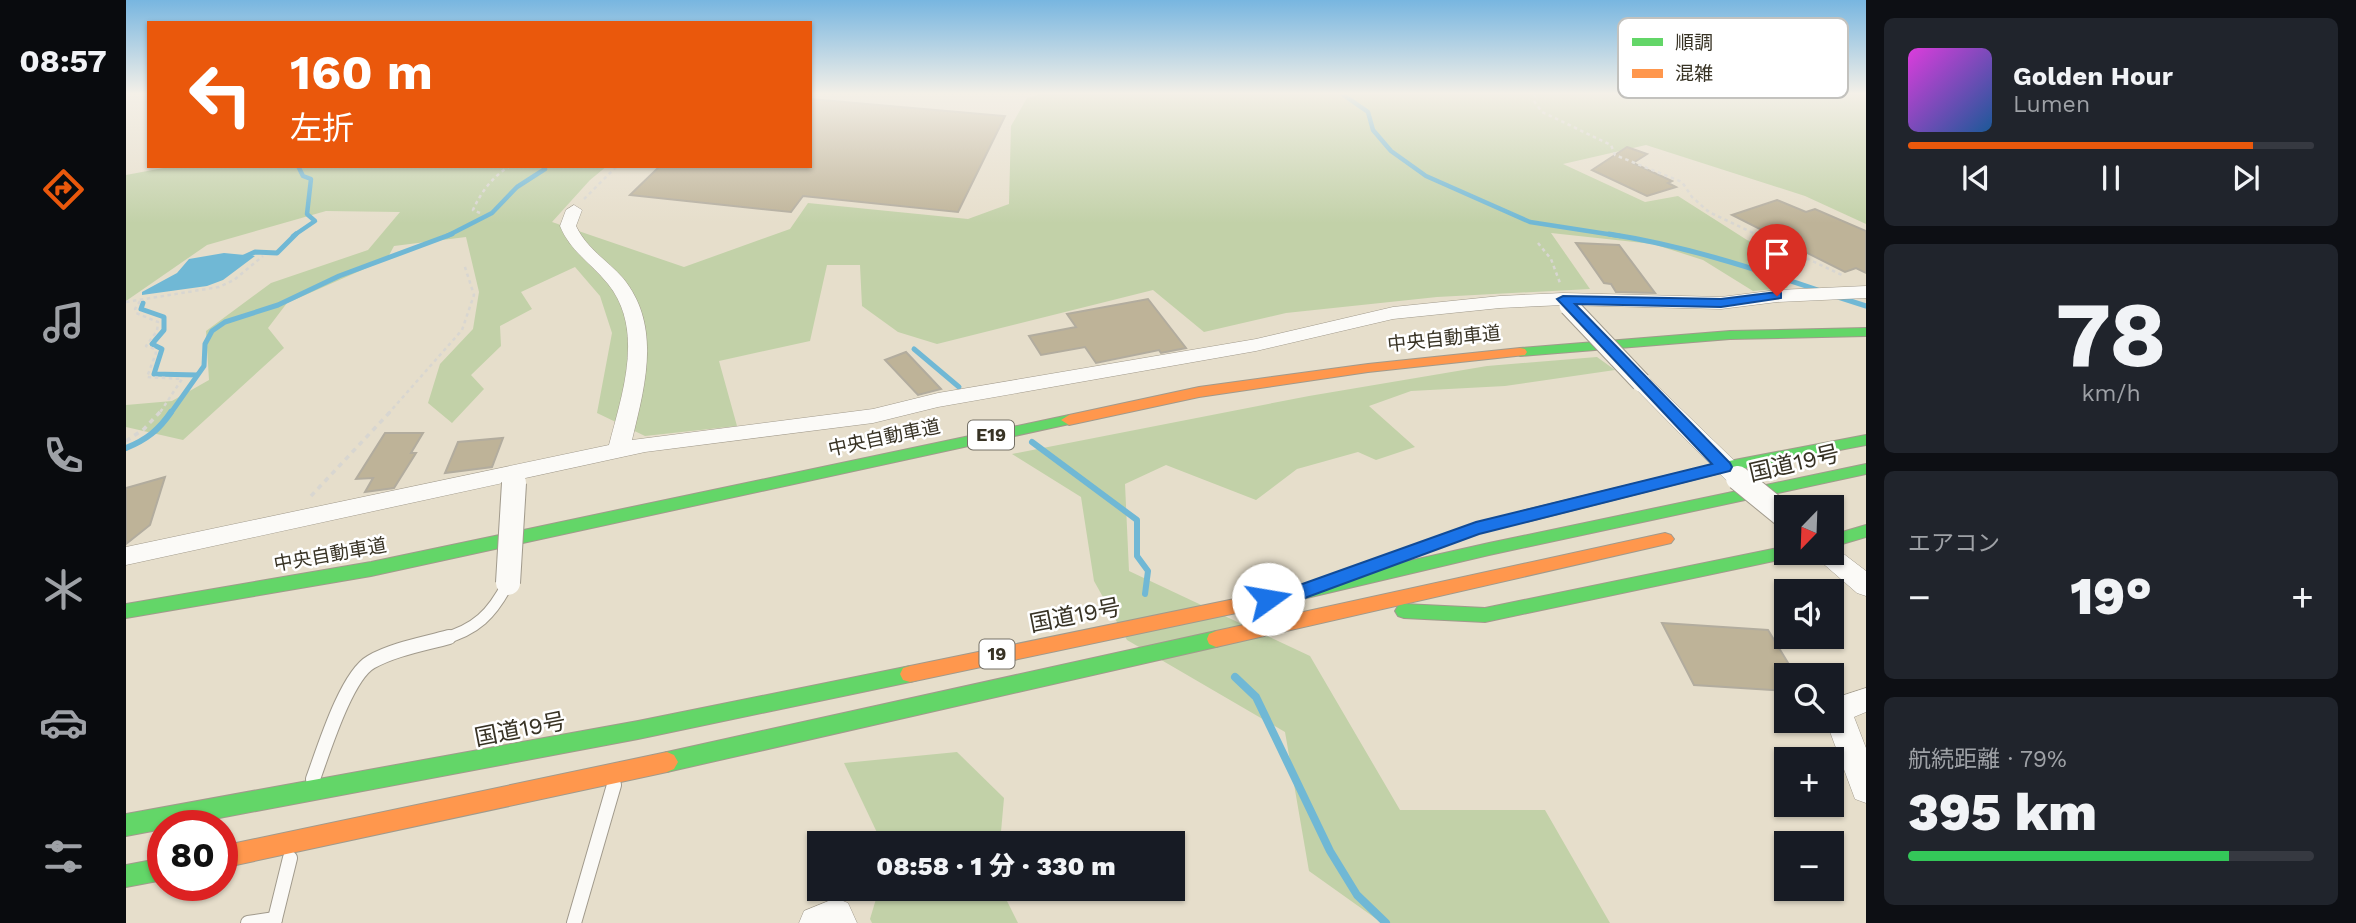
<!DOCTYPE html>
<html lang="ja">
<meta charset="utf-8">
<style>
:root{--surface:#171b24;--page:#20242c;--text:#f1f3f6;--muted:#9ea1a6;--line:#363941;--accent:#ea580c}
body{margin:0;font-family:"Work Sans","Noto Sans JP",sans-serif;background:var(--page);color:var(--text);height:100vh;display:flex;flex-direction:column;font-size:26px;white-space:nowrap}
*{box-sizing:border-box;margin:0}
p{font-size:23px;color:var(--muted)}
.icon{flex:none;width:38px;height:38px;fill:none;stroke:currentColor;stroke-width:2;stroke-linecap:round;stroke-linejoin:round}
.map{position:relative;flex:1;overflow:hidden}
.details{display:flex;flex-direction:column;gap:18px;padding:18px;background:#0d0f14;width:490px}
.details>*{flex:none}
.top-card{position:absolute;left:21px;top:21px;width:665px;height:147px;border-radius:0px;box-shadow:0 2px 5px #0004;background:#ea580c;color:#fff;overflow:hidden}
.needle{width:46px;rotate:203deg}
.buttons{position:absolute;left:1648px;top:495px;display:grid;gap:14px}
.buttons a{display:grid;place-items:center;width:70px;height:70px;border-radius:0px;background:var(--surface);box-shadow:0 2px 5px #0004;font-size:35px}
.speed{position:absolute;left:21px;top:810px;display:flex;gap:14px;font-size:35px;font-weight:700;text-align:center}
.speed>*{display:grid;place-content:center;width:91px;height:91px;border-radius:50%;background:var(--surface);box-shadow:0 2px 5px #0004;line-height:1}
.speed .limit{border:10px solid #d22;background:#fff;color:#111}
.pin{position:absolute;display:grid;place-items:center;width:60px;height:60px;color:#fff;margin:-72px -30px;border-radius:50% 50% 50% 0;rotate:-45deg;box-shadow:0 0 7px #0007}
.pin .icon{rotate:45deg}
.me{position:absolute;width:77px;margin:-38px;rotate:77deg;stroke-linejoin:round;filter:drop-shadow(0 0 5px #0008)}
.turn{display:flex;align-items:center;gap:24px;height:147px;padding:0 28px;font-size:32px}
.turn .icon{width:91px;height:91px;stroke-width:2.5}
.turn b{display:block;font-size:49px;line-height:60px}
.big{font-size:52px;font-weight:800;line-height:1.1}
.details .widget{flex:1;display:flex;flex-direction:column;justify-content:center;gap:10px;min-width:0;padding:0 24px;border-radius:10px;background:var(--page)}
.details .dial{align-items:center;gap:0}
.dial b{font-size:91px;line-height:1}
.song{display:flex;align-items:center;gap:21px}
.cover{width:84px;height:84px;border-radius:10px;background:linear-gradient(135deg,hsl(300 70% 55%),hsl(210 70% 35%))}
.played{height:7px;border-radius:4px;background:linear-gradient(90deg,var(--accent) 85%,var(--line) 85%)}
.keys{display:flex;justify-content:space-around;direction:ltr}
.heat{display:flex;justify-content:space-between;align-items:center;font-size:38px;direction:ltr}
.charge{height:10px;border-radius:5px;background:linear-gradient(90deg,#34c759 79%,var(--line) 0)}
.trip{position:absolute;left:681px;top:831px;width:378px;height:70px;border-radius:0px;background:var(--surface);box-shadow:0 2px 5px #0004;font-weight:800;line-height:70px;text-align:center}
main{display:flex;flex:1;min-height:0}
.dock{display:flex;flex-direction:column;width:126px;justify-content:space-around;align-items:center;background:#090b0e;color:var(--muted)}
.dock .icon{width:49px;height:49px}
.dock .active{color:var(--accent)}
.dock b{font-size:32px;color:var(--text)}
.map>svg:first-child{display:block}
.green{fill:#c2d1a8}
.water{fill:#70b8d5}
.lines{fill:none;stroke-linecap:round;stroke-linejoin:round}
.stream-far3{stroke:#70b8d5;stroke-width:4.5}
.stream-far2{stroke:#70b8d5;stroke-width:5}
.stream-far1{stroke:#70b8d5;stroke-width:6}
.stream{stroke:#70b8d5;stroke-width:8}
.building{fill:#beb398;stroke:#b2ac9e;stroke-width:2}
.lane-far1-casing{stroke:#a19a8c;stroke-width:13}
.lane-casing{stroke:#a19a8c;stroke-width:16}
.street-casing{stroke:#a19a8c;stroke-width:1}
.fast-casing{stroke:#a19a8c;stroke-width:2}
.slow-casing{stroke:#a19a8c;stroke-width:2}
.path-far1{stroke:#d8d6d1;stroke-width:2.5;stroke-dasharray:3.5 3.5;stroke-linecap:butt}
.path{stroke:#d8d6d1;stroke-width:3.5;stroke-dasharray:5 5;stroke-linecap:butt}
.lane-far1{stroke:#fbfaf7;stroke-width:11}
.lane{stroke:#fbfaf7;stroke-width:14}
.street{fill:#fbfaf7;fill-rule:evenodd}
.fast{fill:#63d668;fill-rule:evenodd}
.slow{fill:#ff974d;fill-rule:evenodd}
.street-bridge-far1-casing{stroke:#a19a8c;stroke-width:21;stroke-linecap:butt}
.street-bridge-casing{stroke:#a19a8c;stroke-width:26;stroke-linecap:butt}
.street-bridge-far1{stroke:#fbfaf7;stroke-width:19}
.street-bridge{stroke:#fbfaf7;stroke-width:24}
.route{fill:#1a73e8;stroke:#114b97;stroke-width:2}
.labels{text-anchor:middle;stroke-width:5;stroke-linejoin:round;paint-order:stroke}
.shield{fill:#fff;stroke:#747066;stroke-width:2}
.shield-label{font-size:18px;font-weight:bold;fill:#383325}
.street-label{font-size:19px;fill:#383325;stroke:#fff}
.near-street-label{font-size:23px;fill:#383325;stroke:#fff}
.key{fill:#fff;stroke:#c3c2be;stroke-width:2}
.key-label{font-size:19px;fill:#383325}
</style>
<main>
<nav class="dock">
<b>08:57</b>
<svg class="icon active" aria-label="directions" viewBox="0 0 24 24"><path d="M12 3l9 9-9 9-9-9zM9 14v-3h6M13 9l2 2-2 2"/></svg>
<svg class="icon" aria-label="music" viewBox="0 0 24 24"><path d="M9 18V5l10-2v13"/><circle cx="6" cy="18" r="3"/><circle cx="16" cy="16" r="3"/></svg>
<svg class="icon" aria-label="phone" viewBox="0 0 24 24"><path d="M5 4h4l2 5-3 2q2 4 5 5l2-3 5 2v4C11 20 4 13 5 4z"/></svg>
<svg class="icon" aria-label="climate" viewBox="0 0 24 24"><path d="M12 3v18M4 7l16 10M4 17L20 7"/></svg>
<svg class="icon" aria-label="car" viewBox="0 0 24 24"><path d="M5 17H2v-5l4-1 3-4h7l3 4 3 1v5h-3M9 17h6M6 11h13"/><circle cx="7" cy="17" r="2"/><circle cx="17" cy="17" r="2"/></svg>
<svg class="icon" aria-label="filters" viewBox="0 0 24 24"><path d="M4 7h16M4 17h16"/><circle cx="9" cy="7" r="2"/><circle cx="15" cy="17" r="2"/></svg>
</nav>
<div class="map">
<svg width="1740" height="923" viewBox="0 0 1740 923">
<rect width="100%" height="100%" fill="#e6decb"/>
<g class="green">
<polygon points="915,94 1740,94 1740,224 1679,196 1520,145 1437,164 1519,202 1552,196 1621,240 1672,262 1661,288 1627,291 1577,260 1527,244 1425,233 1464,289 1311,297 1160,313 1078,332 1027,290 811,344 772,332 736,306 734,265 701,265 684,341 593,361 611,426 519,436 471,413 486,333 474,296 449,267 395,292 406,309 374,326 375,346 345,375 358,389 326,423 302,403 314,364 347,329 353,292 340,237 268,246 261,259 161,303 142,328 158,348 57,440 0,427 0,405 46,401 83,380 80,331 145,283 242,250 274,212 200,211 81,245 0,301 0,175 48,166 481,166 464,180 426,222 558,267 664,229 682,203 842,219 883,204 885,126 901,98"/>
<polygon points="1471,357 1489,370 1379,386 1285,391 1243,406 1289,447 1250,460 1232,452 1171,469 1130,500 1040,465 999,484 1003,571 1184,656 1274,810 1419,810 1484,923 1256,923 1183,871 1159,732 1001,640 968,581 955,497 886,454 1183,396 1361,366"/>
<polygon points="831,752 878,798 874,843 756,843 718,763"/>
<polygon points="753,889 875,889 892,923 746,923 744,919"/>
</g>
<polygon class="water" points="98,253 129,256 97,280 81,286 16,295 16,292 51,273 63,259"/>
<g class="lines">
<g class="stream-far3">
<polyline points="1216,94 1242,112 1247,130 1265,151 1300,176 1404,222 1494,236"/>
<polyline points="167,236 189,221 181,214 185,179 177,176 172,166"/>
<polyline points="321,236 366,213 391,187 419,169"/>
</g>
<g class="stream-far2">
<path d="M 1483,234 C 1555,245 1623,267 1692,290"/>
<polyline points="116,258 129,252 151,253 170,234"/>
<polyline points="1712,297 1740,306"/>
<polyline points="17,303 15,309 38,317 38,330 26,344 36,349 28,374 71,375"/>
<polyline points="788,349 833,387"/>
<polyline points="44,414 78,366 79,344 86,331 99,322 152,305 213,276 326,234"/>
</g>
<g class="stream-far1">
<polyline points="906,442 1011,520 1011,556 1022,571 1019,594"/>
<path d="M 0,448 C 20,440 33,430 45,412"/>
</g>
<polyline class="stream" points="1109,677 1130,697 1204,851 1231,895 1260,923"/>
</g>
<g class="building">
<polygon points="684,99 879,116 832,212 677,196 665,212 504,195 534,166 684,166"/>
<polygon points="1501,147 1521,154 1507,163 1546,181 1542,183 1550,187 1521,196 1466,170"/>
<polygon points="1651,200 1680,212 1689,209 1740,231 1740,273 1730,268 1719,272 1606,215"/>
<polygon points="1450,243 1493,245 1529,293 1490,292 1485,284 1478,283"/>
<polygon points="1022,299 1060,348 1035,353 1033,350 970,363 959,347 915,355 903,336 950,327 941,314"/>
<polygon points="780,352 815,389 792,395 759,360"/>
<polygon points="259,433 297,433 285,453 290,453 268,488 239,492 247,478 230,479"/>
<polygon points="377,438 366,467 319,473 332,442"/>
<polygon points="39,477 24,525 0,544 0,488"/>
<polygon points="1536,623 1642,630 1670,676 1661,676 1661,691 1568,685"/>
</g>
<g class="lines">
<defs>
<path id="lane-far1" d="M 316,639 C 350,630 366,614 382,583"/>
<g id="lane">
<path d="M 187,779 C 197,752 220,676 245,662 C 268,649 298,644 323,637"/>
<polyline points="122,923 149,919"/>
<polyline points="148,923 164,858"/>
<polyline points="448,923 488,785"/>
</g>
<g id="street">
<path d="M 448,205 L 456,210 L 450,226 C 461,249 481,260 497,278 C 536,326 519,386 506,440 L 747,409 L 812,393 L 1130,339 L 1267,307 L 1374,296 L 1437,293 L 1595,297 L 1651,290 L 1740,286 L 1740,298 L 1651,302 L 1595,309 L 1437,305 L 1374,308 L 1267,319 L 1130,351 L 812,407 L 747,423 L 519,452 L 0,565 L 0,547 L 483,445 C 496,394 519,330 482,284 C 465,263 444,251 434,226 L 440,210 Z"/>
<polygon points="1515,376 1522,377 1618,470 1622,476 1618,482 1610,484 1602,482 1508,387 1505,382 1508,377"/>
<polygon points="1706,545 1740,571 1740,596 1731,593 1693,560 1689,553 1706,553"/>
<polygon points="1740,688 1740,712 1728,717 1740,748 1740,803 1729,799 1700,721 1706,721 1706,699"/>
<polygon points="710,898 722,903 731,923 673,923 678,911"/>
</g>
<g id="fast">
<polygon points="1740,328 1740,336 1604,339 1394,356 1387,352 1394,348 1604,331"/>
<polygon points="943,415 948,417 951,420 948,423 245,576 0,618 0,604 245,562"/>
<polygon points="1740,435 1740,445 1598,472 1400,522 1394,520 1392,516 1394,512 1400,510 1598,462"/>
<polygon points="1740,464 1740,474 1363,555 1172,600 1166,598 1163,593 1166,588 1172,586 1363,543"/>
<polygon points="1740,525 1740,537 1706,547 1706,535"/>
<polygon points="1661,546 1661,553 1669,553 1667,557 1359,622 1278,618 1272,616 1269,611 1272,606 1278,604 1359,608"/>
<polygon points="1090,631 1097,634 1099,639 1097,644 1090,647 541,772 534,769 530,762 534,755 541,752"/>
<polygon points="784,666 791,668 794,674 791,680 784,682 512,739 51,826 37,826 37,829 0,836 0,814 512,721"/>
<polygon points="37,858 37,880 0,887 0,865"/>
</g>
<g id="slow">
<polygon points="1394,348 1399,349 1401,352 1399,355 1242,372 1073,397 943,425 935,420 943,415 1073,387 1242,364"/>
<polygon points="1539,533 1545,535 1548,539 1545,543 1090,647 1083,644 1081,639 1083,634 1090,631"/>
<polygon points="1172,586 1178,588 1181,593 1178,598 1172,600 784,682 777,680 774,674 777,668 784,666"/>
<polygon points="541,752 548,755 552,762 548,769 541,772 96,868 96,846"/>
</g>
</defs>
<use href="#lane-far1" class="lane-far1-casing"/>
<use href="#lane" class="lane-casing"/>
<use href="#street" class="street-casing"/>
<use href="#fast" class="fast-casing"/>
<use href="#slow" class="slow-casing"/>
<g class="path-far1">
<polyline points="1409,94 1408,101 1416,112 1485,145 1489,155 1556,182 1566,197 1583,212 1718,276"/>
<polyline points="458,199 491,166"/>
<path d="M 354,213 L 347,210 C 355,192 367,176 384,166"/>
<polyline points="1412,243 1425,259 1434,283"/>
<polyline points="14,301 9,309 10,313 32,322 31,331 20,346 29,349 30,353 21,377 56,379 33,414"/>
<polyline points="0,302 93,287 108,280 137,256"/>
<polyline points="262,414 336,330 348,295 338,264"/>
</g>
<g class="path">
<polyline points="0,441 18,429 34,412"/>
<polyline points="185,496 264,412"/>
</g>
<use href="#lane-far1" class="lane-far1"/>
<use href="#lane" class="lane"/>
<use href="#street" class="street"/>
<use href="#fast" class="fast"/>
<use href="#slow" class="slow"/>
<defs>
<polyline id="street-bridge-far1" points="1443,306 1515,382"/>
<g id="street-bridge">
<polyline points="1612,478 1661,518"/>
<polyline points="382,583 388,483"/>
</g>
</defs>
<use href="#street-bridge-far1" class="street-bridge-far1-casing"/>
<use href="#street-bridge" class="street-bridge-casing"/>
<use href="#street-bridge-far1" class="street-bridge-far1"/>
<use href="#street-bridge" class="street-bridge"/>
</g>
<linearGradient id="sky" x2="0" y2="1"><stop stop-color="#78b6e0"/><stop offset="0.42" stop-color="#f4f0e8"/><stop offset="1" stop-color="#f4f0e8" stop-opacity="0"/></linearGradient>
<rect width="1740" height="223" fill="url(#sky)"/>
<polygon class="route" points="1651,292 1655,293 1655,298 1595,307 1449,304 1604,463 1606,467 1604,471 1353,534 1176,599 1142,607 1136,604 1133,599 1136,594 1168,587 1350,522 1586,464 1431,299 1437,296 1595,299"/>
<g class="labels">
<g class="shield">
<rect x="842" y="420.5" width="46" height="29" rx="5"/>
<rect x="853.5" y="639.5" width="35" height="29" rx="5"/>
</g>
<g class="shield-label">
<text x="865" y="441">E19</text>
<text x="871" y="660">19</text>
</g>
<g class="street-label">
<text transform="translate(1318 338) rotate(-6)" y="7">中央自動車道</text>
<text transform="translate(758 437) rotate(-12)" y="7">中央自動車道</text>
<text transform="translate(204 554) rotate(-10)" y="7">中央自動車道</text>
</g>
<g class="near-street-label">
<text transform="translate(1668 463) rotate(-13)" y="8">国道19号</text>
<text transform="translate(949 615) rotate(-11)" y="8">国道19号</text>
<text transform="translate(394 729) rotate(-11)" y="8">国道19号</text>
</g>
</g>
<rect x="1492" y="18" width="230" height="80" rx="10" class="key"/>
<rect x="1506" y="38" width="31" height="8" fill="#63d668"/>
<rect x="1506" y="69" width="31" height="9" fill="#ff974d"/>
<g class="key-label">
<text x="1549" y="49">順調</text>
<text x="1549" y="80">混雑</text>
</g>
</svg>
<div class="buttons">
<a><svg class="needle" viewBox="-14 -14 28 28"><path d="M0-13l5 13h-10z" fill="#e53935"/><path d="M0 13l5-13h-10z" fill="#9ea1a6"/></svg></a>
<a><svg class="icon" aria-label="sound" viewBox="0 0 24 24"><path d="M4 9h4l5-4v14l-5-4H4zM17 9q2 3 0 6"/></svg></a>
<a><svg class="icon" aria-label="search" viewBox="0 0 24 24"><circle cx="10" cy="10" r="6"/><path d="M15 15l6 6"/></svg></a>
<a>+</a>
<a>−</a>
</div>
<div class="speed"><div class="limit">80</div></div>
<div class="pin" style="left:1651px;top:296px;background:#d93025"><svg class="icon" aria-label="arrive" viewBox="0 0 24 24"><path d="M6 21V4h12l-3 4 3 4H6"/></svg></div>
<svg class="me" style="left:1142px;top:599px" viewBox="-20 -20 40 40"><circle r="19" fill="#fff"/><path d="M0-13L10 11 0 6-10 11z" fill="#1a73e8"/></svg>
<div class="trip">08:58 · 1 分 · 330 m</div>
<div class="top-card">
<div class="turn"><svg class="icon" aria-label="left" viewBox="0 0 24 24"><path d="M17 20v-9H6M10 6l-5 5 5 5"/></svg><div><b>160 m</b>左折</div></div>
</div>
</div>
<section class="details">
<div class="widget">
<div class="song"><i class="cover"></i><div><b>Golden Hour</b><p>Lumen</p></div></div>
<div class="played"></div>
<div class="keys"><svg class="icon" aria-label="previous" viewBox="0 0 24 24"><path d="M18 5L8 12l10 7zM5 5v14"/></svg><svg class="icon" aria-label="pause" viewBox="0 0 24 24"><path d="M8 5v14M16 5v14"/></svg><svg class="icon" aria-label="next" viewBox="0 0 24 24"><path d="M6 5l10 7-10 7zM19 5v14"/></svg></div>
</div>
<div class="widget dial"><b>78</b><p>km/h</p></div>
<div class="widget"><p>エアコン</p>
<div class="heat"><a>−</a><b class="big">19°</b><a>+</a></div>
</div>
<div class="widget"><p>航続距離 · 79%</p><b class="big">395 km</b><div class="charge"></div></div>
</section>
</main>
